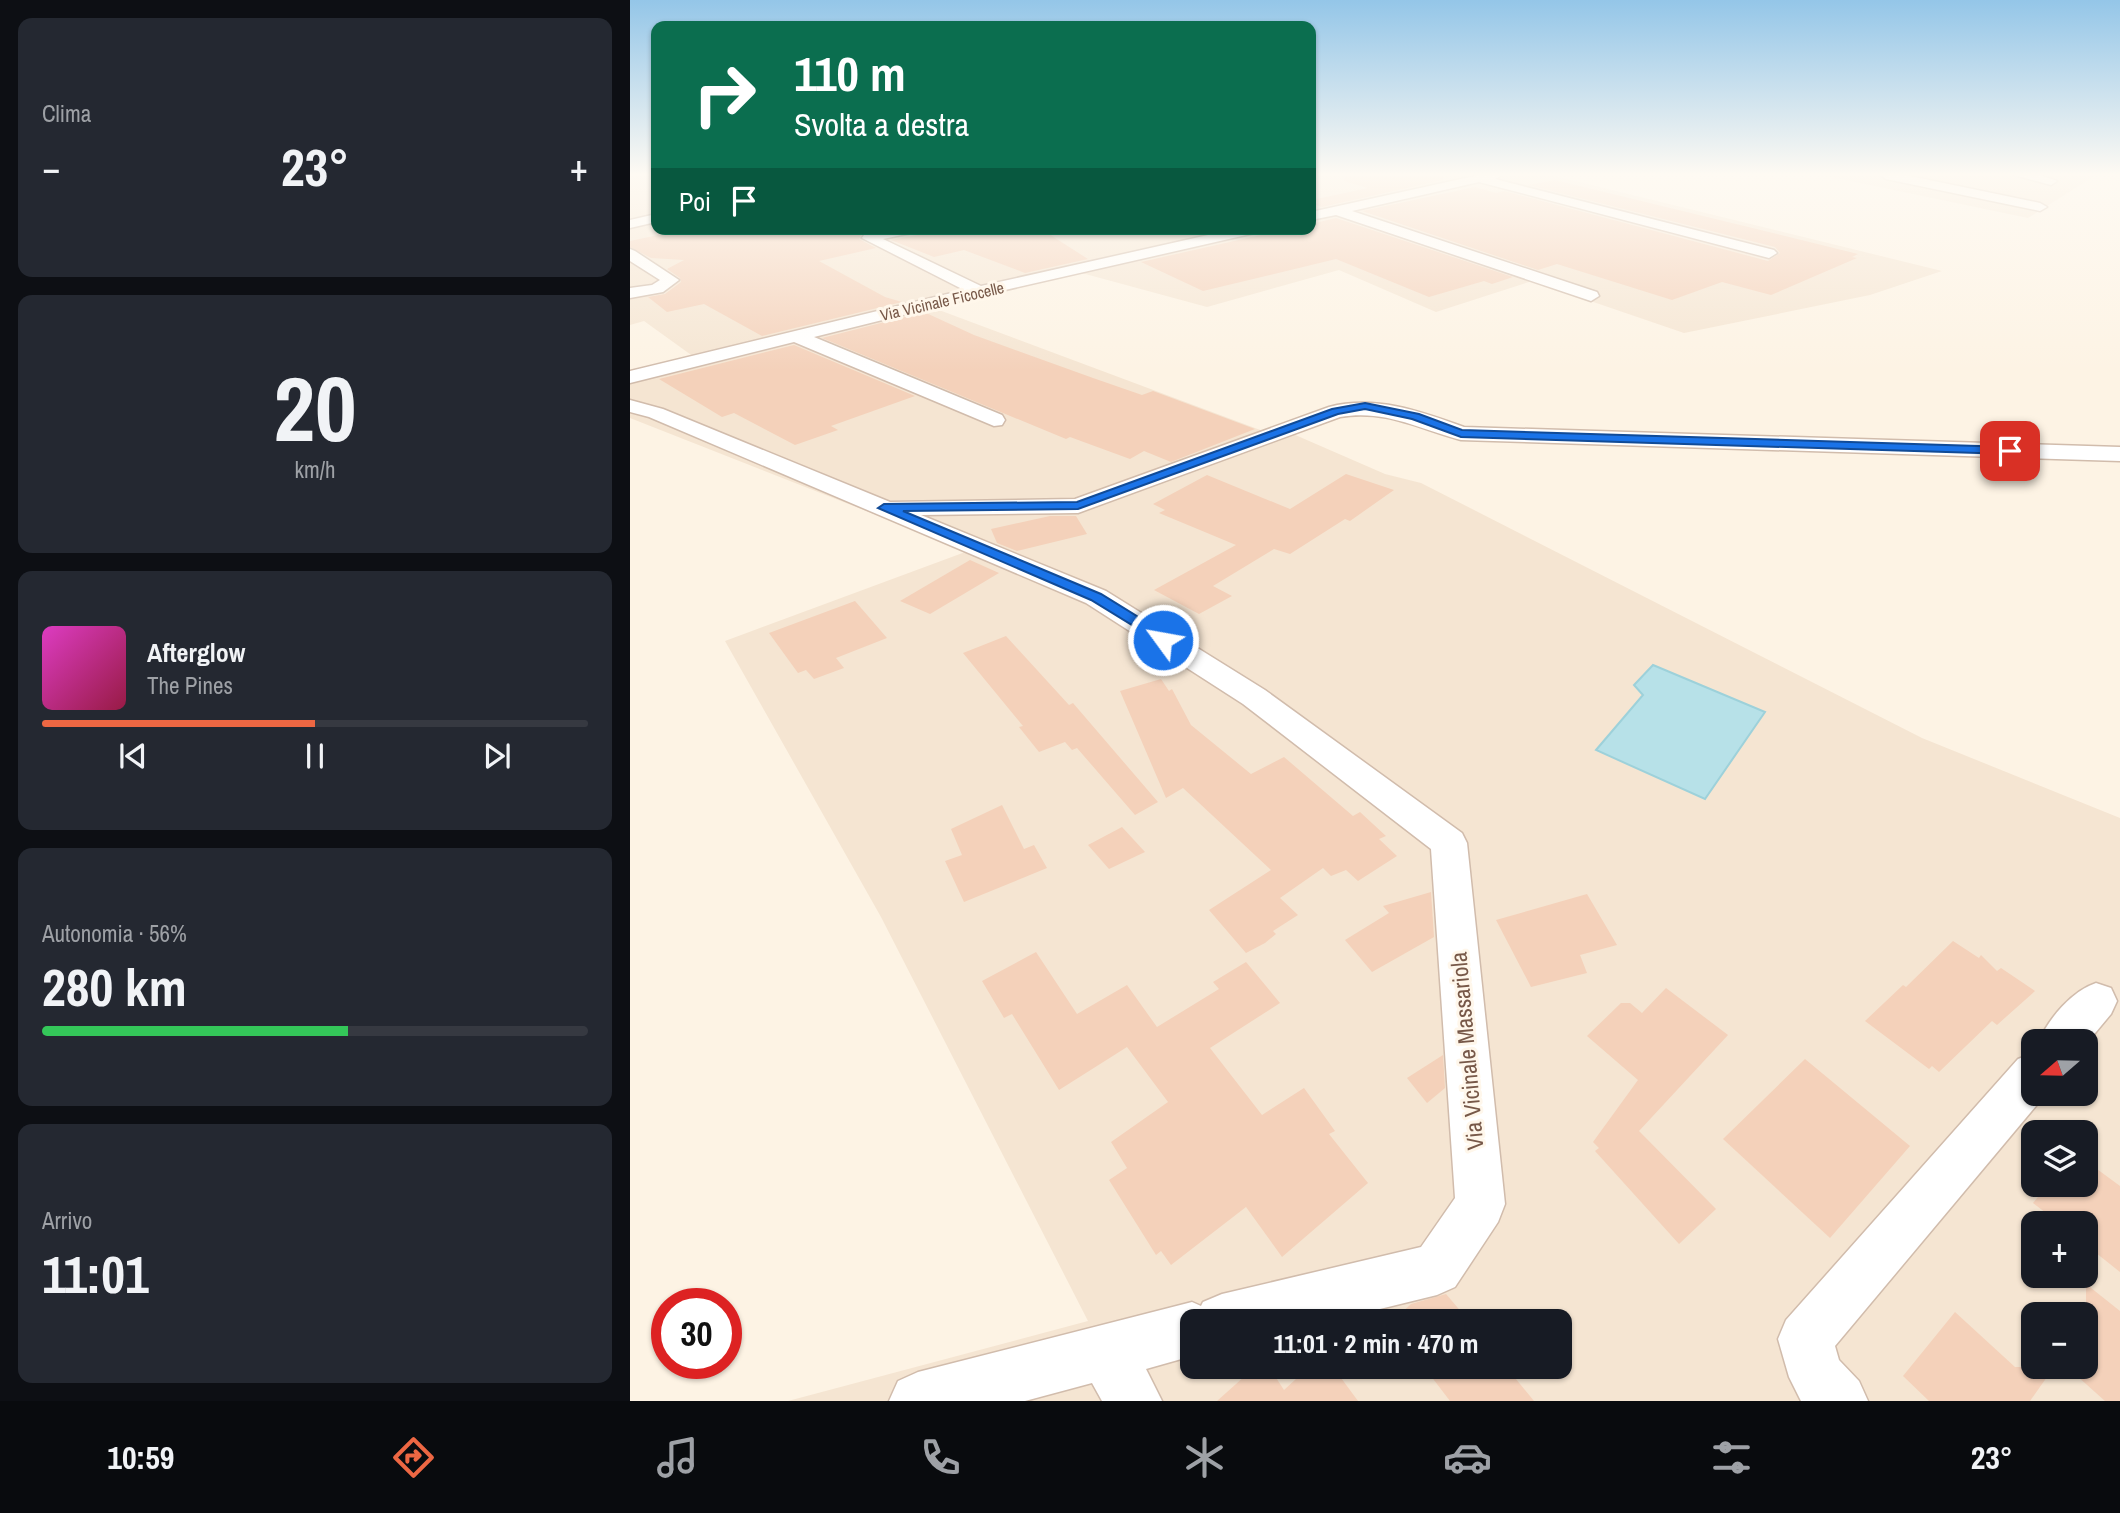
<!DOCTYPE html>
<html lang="it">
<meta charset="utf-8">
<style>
:root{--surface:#171b24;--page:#242831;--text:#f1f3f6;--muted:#9ea1a6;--line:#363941;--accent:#ed6743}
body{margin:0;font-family:"Archivo Narrow",sans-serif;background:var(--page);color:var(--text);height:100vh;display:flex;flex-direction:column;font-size:26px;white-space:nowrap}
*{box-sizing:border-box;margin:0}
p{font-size:23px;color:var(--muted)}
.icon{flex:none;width:38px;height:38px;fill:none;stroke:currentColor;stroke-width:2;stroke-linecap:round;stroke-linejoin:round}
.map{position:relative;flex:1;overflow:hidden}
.details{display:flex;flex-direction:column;gap:18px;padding:18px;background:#0d0f14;width:630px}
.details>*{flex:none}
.hud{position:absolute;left:21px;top:21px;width:665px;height:214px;border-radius:14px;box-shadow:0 2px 5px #0004;background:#0b6e4f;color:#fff;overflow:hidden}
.needle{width:46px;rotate:250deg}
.tools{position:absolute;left:1391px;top:1029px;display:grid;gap:14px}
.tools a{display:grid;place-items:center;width:77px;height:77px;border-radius:14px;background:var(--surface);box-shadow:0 2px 5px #0004;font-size:35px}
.speed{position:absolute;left:21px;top:1288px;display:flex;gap:14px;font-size:35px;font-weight:700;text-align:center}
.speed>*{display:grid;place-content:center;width:91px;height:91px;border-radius:50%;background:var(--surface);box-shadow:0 2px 5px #0004;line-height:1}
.speed .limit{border:10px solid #d22;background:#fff;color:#111}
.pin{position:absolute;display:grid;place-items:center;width:60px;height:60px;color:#fff;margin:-30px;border-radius:14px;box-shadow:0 4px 10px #0006}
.me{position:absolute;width:77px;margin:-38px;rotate:302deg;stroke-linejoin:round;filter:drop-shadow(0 0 5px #0008)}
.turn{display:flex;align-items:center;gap:24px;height:147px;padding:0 28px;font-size:32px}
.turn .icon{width:91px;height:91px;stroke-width:2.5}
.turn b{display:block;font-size:49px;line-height:60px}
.then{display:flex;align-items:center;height:66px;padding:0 28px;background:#0003;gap:14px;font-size:26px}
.big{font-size:52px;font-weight:700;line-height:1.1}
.details .tile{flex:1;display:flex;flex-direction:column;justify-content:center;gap:10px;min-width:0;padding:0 24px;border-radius:14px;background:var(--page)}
.details .dial{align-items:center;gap:0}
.dial b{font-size:91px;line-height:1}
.song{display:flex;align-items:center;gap:21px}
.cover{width:84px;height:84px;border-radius:10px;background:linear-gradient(135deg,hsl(310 70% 55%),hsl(340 70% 35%))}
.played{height:7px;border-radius:4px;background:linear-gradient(90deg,var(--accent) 50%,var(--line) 50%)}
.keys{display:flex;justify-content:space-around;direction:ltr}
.heat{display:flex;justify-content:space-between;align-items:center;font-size:38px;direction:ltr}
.charge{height:10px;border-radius:5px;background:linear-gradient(90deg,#34c759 56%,var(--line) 0)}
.trip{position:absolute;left:550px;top:1309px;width:392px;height:70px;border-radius:14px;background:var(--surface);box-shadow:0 2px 5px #0004;font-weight:700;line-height:70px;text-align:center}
.dock{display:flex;height:112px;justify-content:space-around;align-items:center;background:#090b0e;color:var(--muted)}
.dock .icon{width:49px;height:49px}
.dock .current{color:var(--accent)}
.dock b{font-size:32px;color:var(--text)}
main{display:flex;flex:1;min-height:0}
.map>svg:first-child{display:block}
.residential{fill:#f5e5d2;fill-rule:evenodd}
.water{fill:#b7e1e8;stroke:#9dd1da;stroke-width:2}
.building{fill:#f4d1ba}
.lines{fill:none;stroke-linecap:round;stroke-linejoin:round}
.minor-casing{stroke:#d1bcac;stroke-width:3}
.minor{fill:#fff;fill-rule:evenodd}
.route{fill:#1a73e8;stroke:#114b97;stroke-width:2}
.labels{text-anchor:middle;stroke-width:6;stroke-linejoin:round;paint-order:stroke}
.far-street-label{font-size:16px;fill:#775848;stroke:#fff7eb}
.near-street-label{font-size:23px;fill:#775848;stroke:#fff7eb}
</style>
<main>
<section class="details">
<div class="tile"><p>Clima</p>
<div class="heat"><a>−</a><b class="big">23°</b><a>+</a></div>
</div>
<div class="tile dial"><b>20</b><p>km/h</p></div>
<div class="tile">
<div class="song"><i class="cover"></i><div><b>Afterglow</b><p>The Pines</p></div></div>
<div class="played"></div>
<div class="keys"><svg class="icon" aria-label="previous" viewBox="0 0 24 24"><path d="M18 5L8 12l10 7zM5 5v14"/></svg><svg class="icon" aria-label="pause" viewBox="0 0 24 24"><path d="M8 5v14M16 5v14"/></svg><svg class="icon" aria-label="next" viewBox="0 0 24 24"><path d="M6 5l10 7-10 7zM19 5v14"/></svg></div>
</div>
<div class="tile"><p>Autonomia · 56%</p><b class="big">280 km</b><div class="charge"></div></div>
<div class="tile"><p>Arrivo</p><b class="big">11:01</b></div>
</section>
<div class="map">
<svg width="1490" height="1401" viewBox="0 0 1490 1401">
<rect width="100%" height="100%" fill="#fdf3e4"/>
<g class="residential">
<path d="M 0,175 L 26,175 L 26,229 L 681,229 L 681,175 L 921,175 L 1312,271 L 1240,295 L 1054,333 L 902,281 L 806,312 L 709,270 L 577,307 L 448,272 L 301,307 L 641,434 L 663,434 L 755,474 L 791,483 L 1292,738 L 1490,818 L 1490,1401 L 158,1401 L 458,1321 L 251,917 L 95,641 L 338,551 L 0,418 L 0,373 L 64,357 L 14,321 L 0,325 ZM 1404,1041 L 1456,1041 L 1456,1094 L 1404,1094 ZM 1404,1132 L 1456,1132 L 1456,1185 L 1404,1185 ZM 1404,1223 L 1456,1223 L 1456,1276 L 1404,1276 ZM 1404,1314 L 1456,1314 L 1456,1367 L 1404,1367 ZM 562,1321 L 929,1321 L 929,1367 L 562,1367 Z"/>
<polygon points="1192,175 1466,175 1398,218"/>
</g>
<polygon class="water" points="1023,665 1135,712 1075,799 966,750 1013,695 1004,685"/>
<g class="building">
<polygon points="715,175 813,175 813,180 692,207 683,204 688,203 682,200 738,188 714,181"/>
<polygon points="925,180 1143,233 1228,254 1222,257 1227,258 1141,295 1092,282 1042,300 927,264 908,270 732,211 845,187 866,193 874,191 1138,261 1150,253 1145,247 898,185"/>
<polygon points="706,218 883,277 862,284 854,281 799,297 706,259 573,291 511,262 657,229 681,229 681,224"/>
<polygon points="57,229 247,229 233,232 229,239 246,248 189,261 255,297 272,302 132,336 74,304 37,312 18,297 35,294 51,282 50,278 37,269 54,260 21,258 0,247 0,241"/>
<polygon points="290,229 411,229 458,259 395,273 334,250 304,257 261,240 287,235"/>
<polygon points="294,312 344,335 463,378 512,395 523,391 625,429 541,462 514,451 500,459 440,437 436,439 192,338"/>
<polygon points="164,345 285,396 201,426 208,430 165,445 104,413 92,417 29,379"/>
<polygon points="716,474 764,490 720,521 715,519 660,554 644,549 583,586 602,596 569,614 524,590 606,545 529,513 535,510 523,504 577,475 660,509"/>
<polygon points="420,516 446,516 457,534 387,551 367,543 361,529"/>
<polygon points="340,560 369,573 300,614 270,601"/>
<polygon points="225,601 257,638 206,658 214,668 184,679 176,670 168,673 139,633"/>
<polygon points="376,636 439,705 443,703 528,802 505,815 447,748 442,750 435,742 409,752 389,727 393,726 333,653"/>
<polygon points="531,679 539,691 542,689 561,725 621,774 654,757 723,816 730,812 756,836 749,839 767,856 728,881 716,870 701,876 693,868 650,898 668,915 643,931 646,934 635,943 616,953 579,910 641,870 553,788 536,798 490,691"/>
<polygon points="372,805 394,849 404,845 417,868 334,902 315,861 332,855 321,829"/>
<polygon points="492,827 515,852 479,869 458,845"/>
<polygon points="801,892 804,937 742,972 715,940 759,913 753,906"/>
<polygon points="957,894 987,945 950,955 957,973 901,987 866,920"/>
<polygon points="1323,941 1349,958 1351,955 1367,971 1371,968 1405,991 1367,1025 1362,1021 1309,1072 1302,1066 1299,1069 1235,1021 1273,985 1276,987"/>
<polygon points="406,952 447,1014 497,985 527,1027 589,989 583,982 616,962 650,1003 580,1048 632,1115 674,1088 705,1131 699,1134 738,1183 652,1257 616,1207 541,1265 531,1251 526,1255 479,1180 497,1168 481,1142 538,1102 497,1047 429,1090 382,1014 374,1018 352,981"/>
<polygon points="1036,988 1098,1035 1009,1131 1086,1209 1049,1244 965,1151 969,1148 963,1142 1008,1080 957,1036 991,1003 1000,1003 1012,1013"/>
<polygon points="813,1055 815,1088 797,1103 777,1078"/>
<polygon points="1175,1059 1280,1146 1200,1238 1093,1139"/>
<polygon points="1456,1161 1490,1186 1490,1272 1456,1245 1456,1223 1429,1223 1403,1203 1418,1185 1456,1185"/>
<polygon points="1456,1284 1490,1311 1490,1401 1475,1401 1437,1367 1456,1367"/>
<polygon points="816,1294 839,1321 763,1321 781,1304"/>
<polygon points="1325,1312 1385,1367 1424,1367 1400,1401 1299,1401 1273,1376"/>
<polygon points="625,1367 639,1367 654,1390 679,1367 703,1367 728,1401 587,1401"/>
<polygon points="794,1367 876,1367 904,1401 820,1401"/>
</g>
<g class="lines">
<defs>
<g id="minor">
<polygon points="849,175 872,175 865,179 1144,250 1147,253 1139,258 849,182 722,211 967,292 969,296 961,301 706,215 681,220 681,212"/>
<polygon points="1250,175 1275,175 1410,203 1417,207 1410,211 1256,179"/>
<polygon points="1384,175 1410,175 1427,181 1421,185"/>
<polygon points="26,214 26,222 0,228 0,220"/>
<polygon points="260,229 288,229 286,232 253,239 351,286 605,229 632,229 625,233 349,296 184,337 372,415 375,420 372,425 364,426 164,342 0,383 0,371 334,290 232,238 234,235"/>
<polygon points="0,249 5,251 49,280 33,292 0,298 0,288 22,285 30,280 0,261"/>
<path d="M 0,400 L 33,409 L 260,502 L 445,499 L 699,407 C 745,395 790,411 834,427 L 1490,447 L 1490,461 L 831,440 C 789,429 755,409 710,417 L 448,513 L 291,515 L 476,591 L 635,690 L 832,833 L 837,843 L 875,1204 L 868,1222 L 825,1287 L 807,1295 L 701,1321 L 562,1321 L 562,1356 L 516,1369 L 532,1401 L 472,1401 L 462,1383 L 395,1401 L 259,1401 L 268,1381 L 288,1372 L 562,1302 L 571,1306 L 573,1302 L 592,1294 L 791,1247 L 825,1198 L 801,849 L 613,704 L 456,603 L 19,417 L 0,412 Z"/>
<path d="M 1466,983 L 1481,988 L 1487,1001 L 1481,1014 L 1456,1044 L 1456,1041 L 1409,1041 C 1419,1018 1442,991 1466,983 Z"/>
<polygon points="1404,1053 1404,1094 1416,1094 1205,1346 1209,1360 1229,1381 1238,1401 1171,1401 1159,1377 1148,1339 1156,1320 1388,1059"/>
</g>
</defs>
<use href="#minor" class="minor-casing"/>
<use href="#minor" class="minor"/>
</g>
<linearGradient id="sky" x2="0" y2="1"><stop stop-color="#94c6e8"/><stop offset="0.47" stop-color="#fefaf3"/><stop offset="1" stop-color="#fefaf3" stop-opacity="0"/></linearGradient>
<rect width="1490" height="371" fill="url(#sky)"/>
<polygon class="route" points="735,403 789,414 832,430 1380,447 1386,451 1380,454 831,437 782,419 735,409 708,414 448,509 273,511 471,594 539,636 541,640 533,644 461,600 248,508 254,504 447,502 702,409"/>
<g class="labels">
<g class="far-street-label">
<text transform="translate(312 301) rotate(-13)" y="6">Via Vicinale Ficocelle</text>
</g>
<g class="near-street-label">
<text transform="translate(837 1051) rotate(-95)" y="8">Via Vicinale Massariola</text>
</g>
</g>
</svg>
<div class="tools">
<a><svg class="needle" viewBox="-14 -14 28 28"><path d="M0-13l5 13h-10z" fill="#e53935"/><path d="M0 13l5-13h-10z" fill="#9ea1a6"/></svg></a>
<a><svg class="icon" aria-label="layers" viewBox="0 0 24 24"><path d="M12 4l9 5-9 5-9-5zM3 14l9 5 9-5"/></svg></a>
<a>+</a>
<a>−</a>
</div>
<div class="speed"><div class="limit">30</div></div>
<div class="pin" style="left:1380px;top:451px;background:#d93025"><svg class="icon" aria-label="arrive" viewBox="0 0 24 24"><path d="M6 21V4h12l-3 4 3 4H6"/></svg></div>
<svg class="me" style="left:533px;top:640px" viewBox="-20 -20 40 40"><circle r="17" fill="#1a73e8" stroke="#fff" stroke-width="3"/><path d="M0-11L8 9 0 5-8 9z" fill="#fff"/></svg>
<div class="trip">11:01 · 2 min · 470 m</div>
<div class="hud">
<div class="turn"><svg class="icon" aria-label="right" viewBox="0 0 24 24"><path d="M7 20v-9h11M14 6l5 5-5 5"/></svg><div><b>110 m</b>Svolta a destra</div></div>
<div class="then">Poi<svg class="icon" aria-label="arrive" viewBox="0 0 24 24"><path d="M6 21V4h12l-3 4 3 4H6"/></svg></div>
</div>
</div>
</main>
<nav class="dock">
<b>10:59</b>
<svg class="icon current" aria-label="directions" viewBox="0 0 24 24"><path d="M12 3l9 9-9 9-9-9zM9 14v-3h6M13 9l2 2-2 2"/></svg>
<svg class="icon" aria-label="music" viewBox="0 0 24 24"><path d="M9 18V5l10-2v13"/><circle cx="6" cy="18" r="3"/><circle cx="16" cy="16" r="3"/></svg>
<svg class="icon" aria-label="phone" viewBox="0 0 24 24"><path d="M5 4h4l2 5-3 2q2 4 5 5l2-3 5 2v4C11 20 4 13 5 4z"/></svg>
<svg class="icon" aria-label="climate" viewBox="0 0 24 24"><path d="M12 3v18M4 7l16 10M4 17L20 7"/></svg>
<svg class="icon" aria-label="car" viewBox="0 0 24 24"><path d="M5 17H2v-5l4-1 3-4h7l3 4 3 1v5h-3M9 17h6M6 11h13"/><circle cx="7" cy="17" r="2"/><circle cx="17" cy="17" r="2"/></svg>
<svg class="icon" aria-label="filters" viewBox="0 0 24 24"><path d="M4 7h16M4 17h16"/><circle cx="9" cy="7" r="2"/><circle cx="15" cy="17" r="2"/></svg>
<b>23°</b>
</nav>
